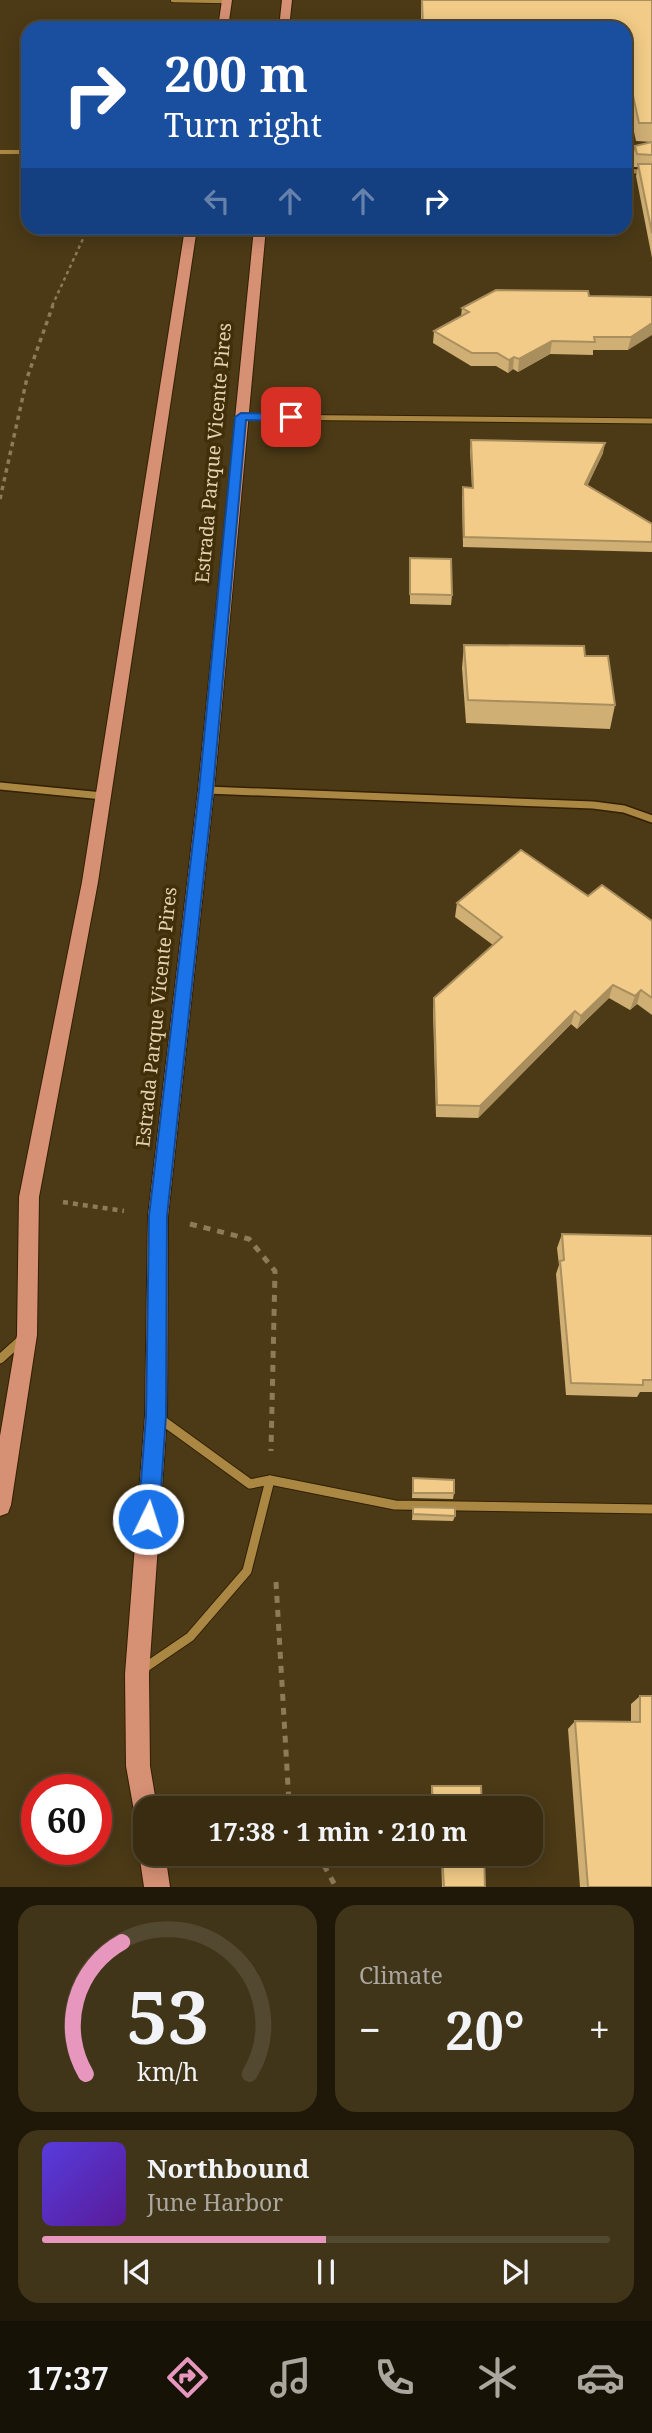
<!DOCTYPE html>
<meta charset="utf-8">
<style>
:root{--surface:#392c10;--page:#403419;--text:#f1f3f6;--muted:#aba79f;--line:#534830;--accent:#e797bd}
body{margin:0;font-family:"Noto Serif",serif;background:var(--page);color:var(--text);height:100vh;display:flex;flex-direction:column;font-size:26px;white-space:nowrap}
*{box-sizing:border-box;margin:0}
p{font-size:23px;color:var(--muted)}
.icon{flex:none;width:38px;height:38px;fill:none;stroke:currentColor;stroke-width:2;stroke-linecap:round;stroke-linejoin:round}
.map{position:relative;height:1887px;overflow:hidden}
.side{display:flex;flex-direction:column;gap:18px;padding:18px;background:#1f1809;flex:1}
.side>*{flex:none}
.banner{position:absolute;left:21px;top:21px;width:611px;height:214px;border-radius:21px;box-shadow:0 4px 18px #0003,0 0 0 2px var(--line);background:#1a4fa0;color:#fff;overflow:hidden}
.speed{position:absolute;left:21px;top:1774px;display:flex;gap:14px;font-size:35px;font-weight:700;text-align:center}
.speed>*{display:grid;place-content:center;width:91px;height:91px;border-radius:50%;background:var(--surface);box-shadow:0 4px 18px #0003,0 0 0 2px var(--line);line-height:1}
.speed .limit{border:10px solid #d22;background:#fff;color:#111}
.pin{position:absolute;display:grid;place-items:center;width:60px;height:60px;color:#fff;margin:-30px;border-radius:14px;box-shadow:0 4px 10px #0006}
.me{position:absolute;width:77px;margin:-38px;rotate:4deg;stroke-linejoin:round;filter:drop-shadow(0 0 5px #0008)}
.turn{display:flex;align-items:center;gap:24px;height:147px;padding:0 28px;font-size:32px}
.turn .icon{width:91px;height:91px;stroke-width:2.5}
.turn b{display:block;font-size:49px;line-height:60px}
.lanes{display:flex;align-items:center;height:66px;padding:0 28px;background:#0003;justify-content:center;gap:35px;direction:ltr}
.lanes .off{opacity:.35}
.big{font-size:52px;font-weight:700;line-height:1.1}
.side .widget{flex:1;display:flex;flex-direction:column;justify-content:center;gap:10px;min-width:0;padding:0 24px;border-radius:21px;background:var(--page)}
.side .dial{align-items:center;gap:0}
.dial svg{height:182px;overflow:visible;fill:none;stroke:var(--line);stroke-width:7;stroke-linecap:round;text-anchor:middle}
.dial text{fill:var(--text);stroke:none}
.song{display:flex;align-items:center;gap:21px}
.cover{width:84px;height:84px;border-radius:10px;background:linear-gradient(135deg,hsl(250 70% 55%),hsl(270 70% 35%))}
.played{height:7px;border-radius:4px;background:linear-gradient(90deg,var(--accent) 50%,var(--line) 50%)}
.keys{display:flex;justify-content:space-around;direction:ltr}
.heat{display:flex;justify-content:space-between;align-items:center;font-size:38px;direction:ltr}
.side .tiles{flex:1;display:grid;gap:18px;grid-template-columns:1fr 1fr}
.widget:last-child{grid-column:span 2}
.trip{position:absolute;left:133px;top:1796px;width:410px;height:70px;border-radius:21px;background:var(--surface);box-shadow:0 4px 18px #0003,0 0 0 2px var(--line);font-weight:700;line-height:70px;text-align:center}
.tab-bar{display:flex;height:112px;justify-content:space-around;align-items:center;background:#171206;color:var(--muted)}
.tab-bar .icon{width:49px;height:49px}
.tab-bar .active{color:var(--accent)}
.tab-bar b{font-size:32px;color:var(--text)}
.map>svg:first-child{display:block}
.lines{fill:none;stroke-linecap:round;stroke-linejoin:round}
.street-far3-casing{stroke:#322000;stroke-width:6}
.street-far2-casing{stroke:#322000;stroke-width:7}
.street-far1-casing{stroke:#322000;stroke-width:10}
.street-casing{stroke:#322000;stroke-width:11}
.primary-casing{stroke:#322000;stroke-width:2}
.path-far3{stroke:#8d7b58;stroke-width:2.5;stroke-dasharray:3.5 3.5;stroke-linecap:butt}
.path-far2{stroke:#8d7b58;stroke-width:3.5;stroke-dasharray:4.5 4.5;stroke-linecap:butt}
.path-far1{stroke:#8d7b58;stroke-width:4.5;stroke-dasharray:5 5;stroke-linecap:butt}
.path{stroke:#8d7b58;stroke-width:5;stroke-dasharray:7 7;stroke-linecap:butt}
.street-far3{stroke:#ab8744;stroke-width:4.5}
.street-far2{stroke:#ab8744;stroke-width:5}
.street-far1{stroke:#ab8744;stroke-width:7}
.street{stroke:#ab8744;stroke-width:9}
.primary{fill:#d69074;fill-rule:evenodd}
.wall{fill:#cfaf74}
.shaded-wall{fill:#a98e5e}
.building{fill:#f1cb87;stroke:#a98e5e;stroke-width:2}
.route{fill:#1a73e8;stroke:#114b97;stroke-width:2}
.labels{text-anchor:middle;stroke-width:7;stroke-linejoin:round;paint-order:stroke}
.street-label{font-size:19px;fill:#e5d2b2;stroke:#412f0a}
</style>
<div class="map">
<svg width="652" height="1887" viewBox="0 0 652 1887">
<rect width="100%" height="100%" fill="#4c3a16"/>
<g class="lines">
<defs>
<g id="street-far3">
<polyline points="173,0 227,1"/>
<polyline points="0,152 28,152"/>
<polyline points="625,171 652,172"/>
</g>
<polyline id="street-far2" points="242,417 652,421"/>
<g id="street-far1">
<polyline points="0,786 103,796"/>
<polyline points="207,790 593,805 624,809 652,819"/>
</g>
<g id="street">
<polyline points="0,1359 21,1340"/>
<polyline points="159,1418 250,1484 270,1480 395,1505 652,1509"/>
<polyline points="143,1669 190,1637 247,1571 270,1480"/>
</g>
<g id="primary">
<polygon points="222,0 232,0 228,28 218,28"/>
<polygon points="282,0 292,0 289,28 279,28"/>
<polygon points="185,228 197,228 98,882 39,1197 37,1335 11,1505 8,1513 0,1516 0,1436 17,1335 19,1197 82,882"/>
<polygon points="254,228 266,228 214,790 168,1216 167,1416 149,1674 150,1766 157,1808 145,1808 145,1826 136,1822 126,1766 125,1674 145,1416 148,1216 198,790"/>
<polygon points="145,1843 145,1853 165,1853 170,1887 144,1887 139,1853"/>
</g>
</defs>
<use href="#street-far3" class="street-far3-casing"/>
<use href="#street-far2" class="street-far2-casing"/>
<use href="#street-far1" class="street-far1-casing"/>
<use href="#street" class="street-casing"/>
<use href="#primary" class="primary-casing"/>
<polyline class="path-far3" points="52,306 88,228"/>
<polyline class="path-far2" points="0,499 27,378 53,305"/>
<polyline class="path-far1" points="63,1202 124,1211"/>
<g class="path">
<polyline points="190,1224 249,1239 275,1271 271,1451"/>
<polyline points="276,1582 289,1803 292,1808"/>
<polyline points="317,1853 336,1887"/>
</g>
<use href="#street-far3" class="street-far3"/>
<use href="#street-far2" class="street-far2"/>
<use href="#street-far1" class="street-far1"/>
<use href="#street" class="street"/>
<use href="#primary" class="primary"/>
</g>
<g class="wall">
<polygon points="421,0 652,0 652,142 636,141 627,100 625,100 625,28 421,28"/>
<polygon points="652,142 652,258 636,176 638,167 634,167 633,158 635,146"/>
<polygon points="589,296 652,297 628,350 593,350 593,355 550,354 518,372 513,369 508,373 496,366 471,366 433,343 434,331 461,316 462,308"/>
<polygon points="471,440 603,453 587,486 652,524 652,552 463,547 462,498 463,487 472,488 470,450"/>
<polygon points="410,558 452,595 451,605 410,604"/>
<polygon points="464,645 585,656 615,705 610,729 466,723 462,668"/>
<polygon points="588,896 652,921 652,1015 637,1004 630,1010 609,998 577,1029 571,1024 478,1118 436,1117 433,1011 434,998 493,945 455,917 457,903"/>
<polygon points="562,1234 652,1236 652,1392 640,1392 637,1397 566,1395 556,1274 559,1265 557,1248"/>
<polygon points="413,1478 454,1493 453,1499 412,1498"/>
<polygon points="413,1507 455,1516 453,1521 412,1520"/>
<polygon points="640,1696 652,1887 580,1887 568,1729 575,1721 631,1722 631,1704"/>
<polygon points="432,1786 482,1808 432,1808 431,1789"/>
<polygon points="441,1853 484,1853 485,1887 442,1887"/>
</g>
<g class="shaded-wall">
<polygon points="652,323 652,335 628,350 631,337"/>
<polygon points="552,341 550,354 518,372 519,359"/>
<polygon points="514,357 513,369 508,373 509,360"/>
<polygon points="605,443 603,453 583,495 585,484"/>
<polygon points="613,985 609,998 577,1029 581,1016"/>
<polygon points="641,990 637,1004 630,1010 635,996"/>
<polygon points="575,1011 571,1024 478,1118 480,1106"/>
</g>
<g class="building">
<polygon points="422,0 652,0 652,123 639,123 630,82 625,82 625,28 423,28"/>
<polygon points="652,142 652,155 637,154 635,146"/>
<polygon points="638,164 652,164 652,233"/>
<polygon points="496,290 588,291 589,296 652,297 652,323 631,337 594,337 595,342 552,341 519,359 514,357 509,360 497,353 472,353 434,331 469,312 462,308"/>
<polygon points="471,440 605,443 585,484 652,524 652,542 464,537 463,487 473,488"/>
<polygon points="410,558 451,559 452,595 410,594"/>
<polygon points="464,645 584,646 585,656 608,656 615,705 468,700"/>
<polygon points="521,850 588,896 602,885 652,921 652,998 641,990 635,996 613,985 581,1016 575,1011 480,1106 437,1105 434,998 502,937 457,903"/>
<polygon points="562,1234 652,1236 652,1380 643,1380 643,1385 571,1383 560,1261 564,1260"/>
<polygon points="413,1478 454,1480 454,1493 413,1493"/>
<polygon points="413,1507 455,1508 455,1516 413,1514"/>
<polygon points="640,1696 652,1696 652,1887 588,1887 575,1721 640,1722"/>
<polygon points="432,1786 481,1786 482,1808 433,1808"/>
<polygon points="442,1853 484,1853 485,1887 444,1887"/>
</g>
<polygon class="route" points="241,413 291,414 297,417 291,421 246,420 213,790 167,1216 166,1416 159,1519 156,1526 148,1529 141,1526 138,1519 146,1416 149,1216 199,790 235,417"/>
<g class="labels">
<g class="street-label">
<text transform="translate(213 453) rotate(-85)" y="7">Estrada Parque Vicente Pires</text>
<text transform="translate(156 1017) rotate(-84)" y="7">Estrada Parque Vicente Pires</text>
</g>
</g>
</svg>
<div class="speed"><div class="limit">60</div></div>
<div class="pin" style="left:291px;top:417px;background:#d93025"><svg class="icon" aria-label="arrive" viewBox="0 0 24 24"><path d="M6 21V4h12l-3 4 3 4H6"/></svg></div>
<svg class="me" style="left:148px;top:1519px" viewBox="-20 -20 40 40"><circle r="17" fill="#1a73e8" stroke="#fff" stroke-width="3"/><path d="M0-11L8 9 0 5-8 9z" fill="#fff"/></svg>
<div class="trip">17:38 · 1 min · 210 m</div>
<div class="banner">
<div class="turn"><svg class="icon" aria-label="right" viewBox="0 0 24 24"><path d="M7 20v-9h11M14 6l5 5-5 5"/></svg><div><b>200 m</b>Turn right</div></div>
<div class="lanes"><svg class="icon off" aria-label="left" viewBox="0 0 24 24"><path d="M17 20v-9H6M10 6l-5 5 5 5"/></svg><svg class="icon off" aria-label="ahead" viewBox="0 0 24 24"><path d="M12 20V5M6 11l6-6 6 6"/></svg><svg class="icon off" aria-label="ahead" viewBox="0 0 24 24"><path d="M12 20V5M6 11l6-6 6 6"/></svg><svg class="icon" aria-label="right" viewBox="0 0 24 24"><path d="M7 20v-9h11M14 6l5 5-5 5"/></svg></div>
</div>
</div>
<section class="side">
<div class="tiles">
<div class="widget dial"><svg viewBox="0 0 100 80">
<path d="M14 69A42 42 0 1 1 86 69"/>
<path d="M14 69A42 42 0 0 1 30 11" stroke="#e797bd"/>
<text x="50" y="56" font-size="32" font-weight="700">53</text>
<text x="50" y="72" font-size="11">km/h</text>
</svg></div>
<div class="widget"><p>Climate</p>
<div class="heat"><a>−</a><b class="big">20°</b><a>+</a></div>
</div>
<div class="widget">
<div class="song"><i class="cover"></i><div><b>Northbound</b><p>June Harbor</p></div></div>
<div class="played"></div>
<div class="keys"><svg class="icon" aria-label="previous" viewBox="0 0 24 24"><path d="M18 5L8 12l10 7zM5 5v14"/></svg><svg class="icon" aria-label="pause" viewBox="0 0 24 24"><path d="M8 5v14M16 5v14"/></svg><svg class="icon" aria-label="next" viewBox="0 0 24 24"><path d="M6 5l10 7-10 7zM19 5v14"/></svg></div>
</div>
</div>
</section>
<nav class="tab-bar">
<b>17:37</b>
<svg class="icon active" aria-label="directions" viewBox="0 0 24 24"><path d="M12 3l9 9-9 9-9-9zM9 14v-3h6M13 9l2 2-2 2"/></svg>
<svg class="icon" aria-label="music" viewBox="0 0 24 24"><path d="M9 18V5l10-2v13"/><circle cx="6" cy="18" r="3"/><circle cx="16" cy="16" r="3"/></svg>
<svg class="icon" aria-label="phone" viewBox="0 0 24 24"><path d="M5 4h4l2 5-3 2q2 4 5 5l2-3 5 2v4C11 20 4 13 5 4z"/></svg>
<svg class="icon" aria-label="climate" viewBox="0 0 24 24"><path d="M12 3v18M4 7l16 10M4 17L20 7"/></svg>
<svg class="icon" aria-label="car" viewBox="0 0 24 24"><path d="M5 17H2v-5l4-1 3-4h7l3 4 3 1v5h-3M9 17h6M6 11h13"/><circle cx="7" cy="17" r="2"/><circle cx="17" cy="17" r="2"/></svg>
</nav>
